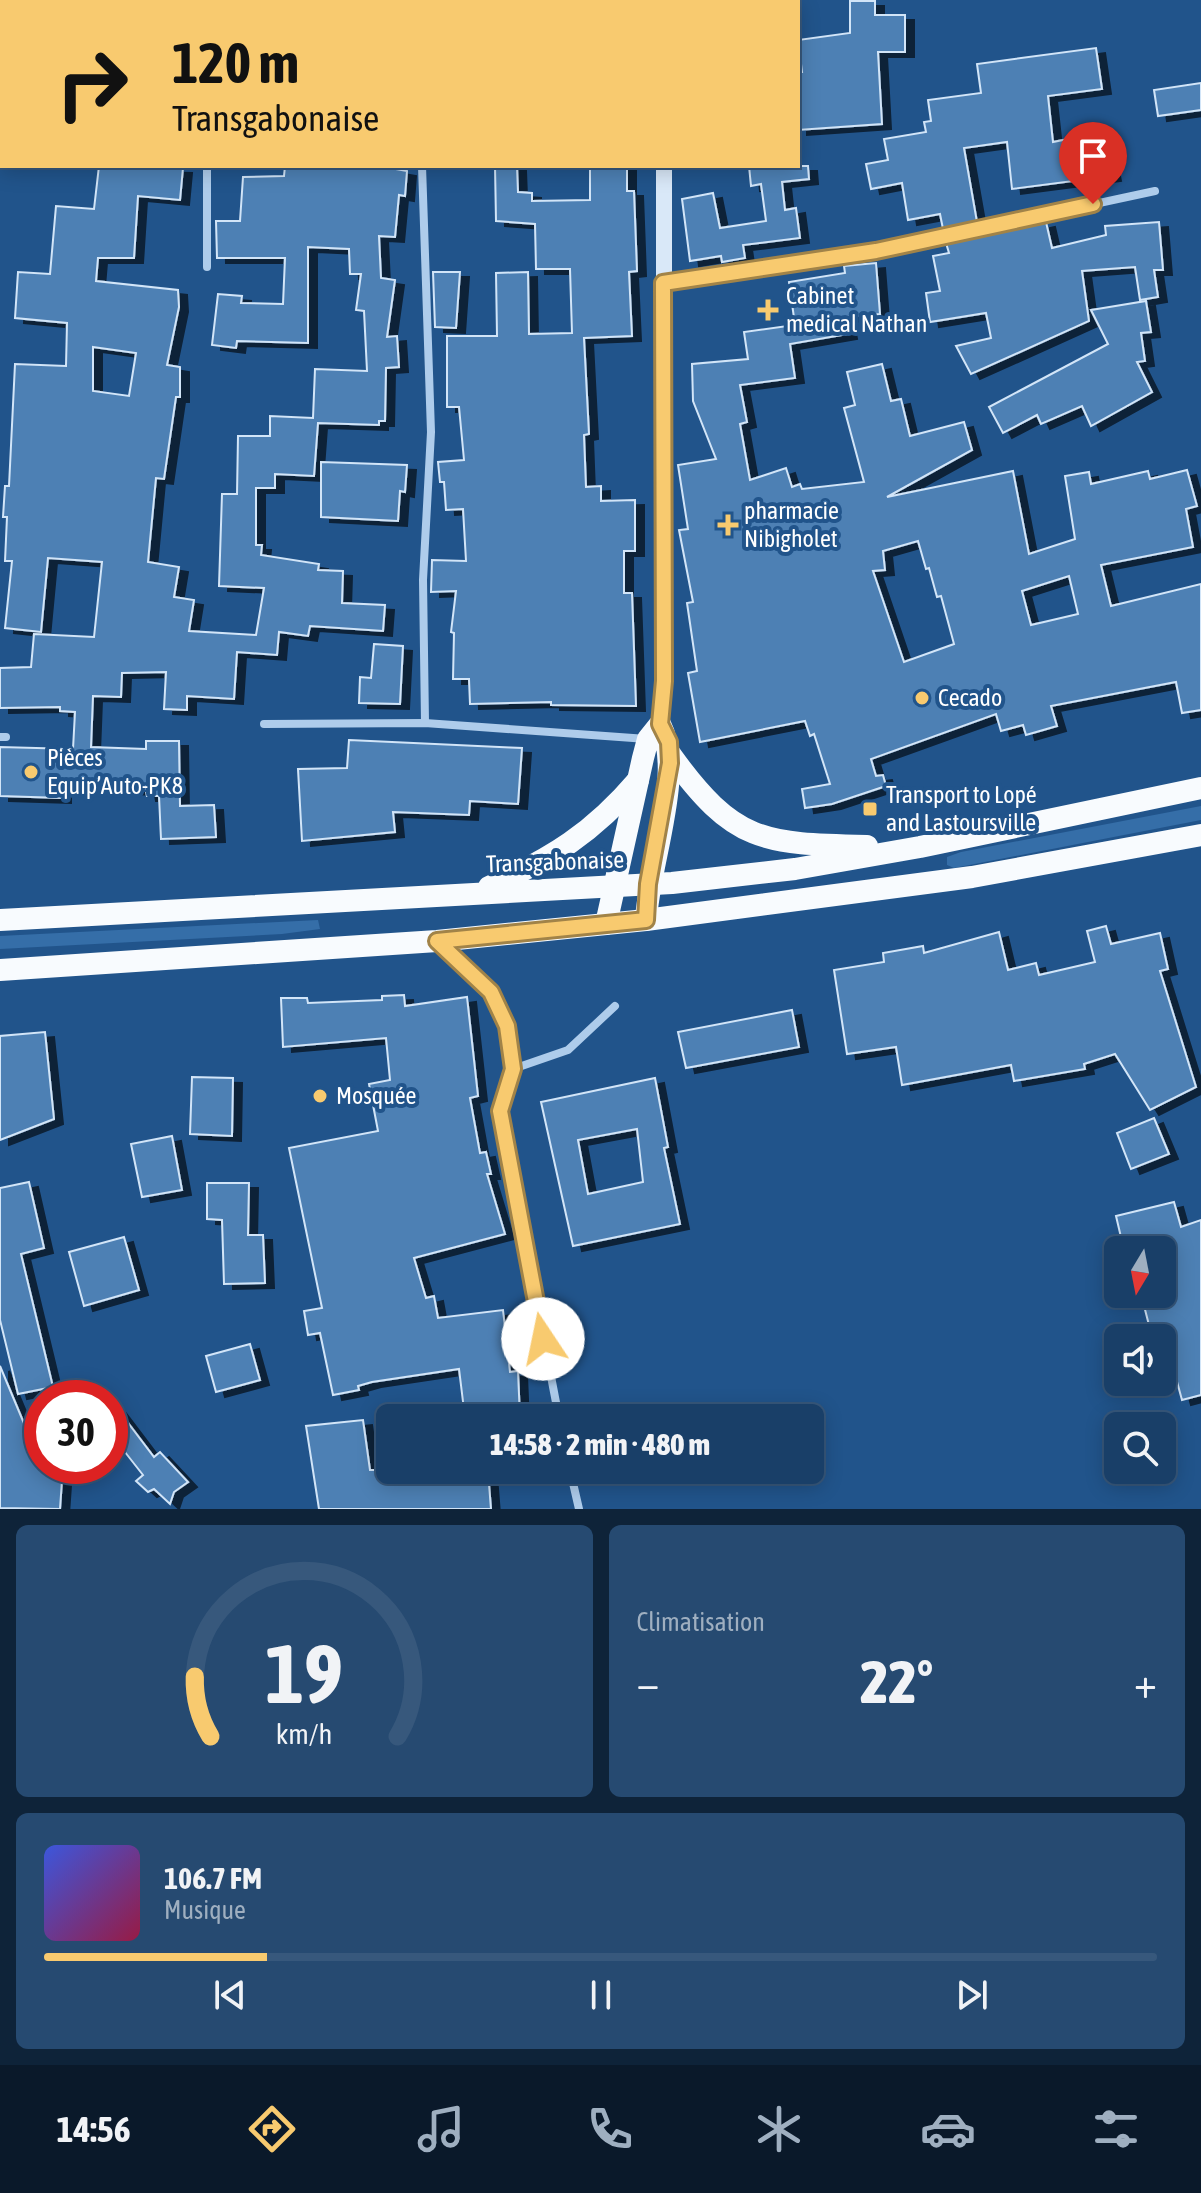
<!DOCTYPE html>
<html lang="fr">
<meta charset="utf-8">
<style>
:root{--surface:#193f68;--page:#264a71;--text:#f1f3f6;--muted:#9fafc0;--line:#37587c;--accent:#f8ca6f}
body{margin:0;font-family:"Asap Condensed",sans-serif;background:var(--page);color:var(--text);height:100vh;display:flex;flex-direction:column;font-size:30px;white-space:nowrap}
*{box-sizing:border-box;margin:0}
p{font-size:26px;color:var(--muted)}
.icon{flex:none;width:44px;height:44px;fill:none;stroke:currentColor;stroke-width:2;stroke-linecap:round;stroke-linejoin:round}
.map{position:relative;height:1509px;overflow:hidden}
.details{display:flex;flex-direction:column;gap:16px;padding:16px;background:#0e2339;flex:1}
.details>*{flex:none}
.hud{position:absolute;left:0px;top:0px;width:800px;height:168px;box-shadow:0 4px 20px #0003,0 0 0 2px var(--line);background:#f8ca6f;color:#111;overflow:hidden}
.needle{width:52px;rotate:190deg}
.controls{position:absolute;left:1104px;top:1236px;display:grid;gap:16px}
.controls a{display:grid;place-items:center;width:72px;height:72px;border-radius:12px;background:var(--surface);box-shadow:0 4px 20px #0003,0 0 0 2px var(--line);font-size:40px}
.speed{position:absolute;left:24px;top:1380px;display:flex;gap:16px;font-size:40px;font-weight:700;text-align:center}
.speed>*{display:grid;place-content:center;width:104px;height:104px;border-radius:50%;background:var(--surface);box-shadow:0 4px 20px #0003,0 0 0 2px var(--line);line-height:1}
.speed .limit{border:12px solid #d22;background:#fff;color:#111}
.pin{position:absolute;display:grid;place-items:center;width:68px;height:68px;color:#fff;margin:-82px -34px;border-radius:50% 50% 50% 0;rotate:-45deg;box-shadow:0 0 8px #0007}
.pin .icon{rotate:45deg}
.me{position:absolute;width:88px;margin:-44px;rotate:349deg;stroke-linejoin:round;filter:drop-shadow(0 0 6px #0008)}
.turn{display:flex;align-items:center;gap:28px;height:168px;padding:0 40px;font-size:36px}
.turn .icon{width:104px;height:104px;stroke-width:2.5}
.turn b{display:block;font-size:56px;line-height:68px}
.big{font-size:60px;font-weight:800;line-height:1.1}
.details .tile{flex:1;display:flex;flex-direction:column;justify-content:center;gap:12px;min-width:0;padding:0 28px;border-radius:12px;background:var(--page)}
.details .dial{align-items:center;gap:0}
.dial svg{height:208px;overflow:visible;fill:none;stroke:var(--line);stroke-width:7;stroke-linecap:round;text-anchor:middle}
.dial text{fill:var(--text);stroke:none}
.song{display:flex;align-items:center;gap:24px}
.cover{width:96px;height:96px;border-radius:12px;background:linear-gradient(135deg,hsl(230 70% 55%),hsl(340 70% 35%))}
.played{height:8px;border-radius:4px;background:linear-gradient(90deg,var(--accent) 20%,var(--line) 20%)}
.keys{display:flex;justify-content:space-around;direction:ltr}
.heat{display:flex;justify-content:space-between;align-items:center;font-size:44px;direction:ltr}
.details .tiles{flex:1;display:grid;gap:16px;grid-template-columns:1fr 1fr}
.tile:last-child{grid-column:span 2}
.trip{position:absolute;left:376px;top:1404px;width:448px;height:80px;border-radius:12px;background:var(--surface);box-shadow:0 4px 20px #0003,0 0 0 2px var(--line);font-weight:800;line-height:80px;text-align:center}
.dock{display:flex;height:128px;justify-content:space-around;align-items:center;background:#0a192a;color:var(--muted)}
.dock .icon{width:56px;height:56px}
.dock .selected{color:var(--accent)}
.dock b{font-size:36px;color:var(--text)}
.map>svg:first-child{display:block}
.green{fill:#356ea8}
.building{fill:#4e80b4;stroke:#d2e5f8;stroke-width:2;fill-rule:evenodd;filter:url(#shadow)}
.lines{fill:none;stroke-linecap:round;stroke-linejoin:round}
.minor{stroke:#aecceb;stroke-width:8}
.secondary{stroke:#d9e8f8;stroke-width:16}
.trunk{stroke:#f8fbfe;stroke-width:22}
.route-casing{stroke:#a18348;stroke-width:20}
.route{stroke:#f8ca6f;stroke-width:14}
.poi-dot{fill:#f8ca6f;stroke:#21548b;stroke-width:3}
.labels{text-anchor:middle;stroke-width:8;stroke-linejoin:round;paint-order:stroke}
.poi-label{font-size:24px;fill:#fff;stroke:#21548b;text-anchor:start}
.street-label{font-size:24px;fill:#fff;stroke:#21548b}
</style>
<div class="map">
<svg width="1201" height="1509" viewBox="0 0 1201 1509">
<defs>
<filter id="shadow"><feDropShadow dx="9" dy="5" stdDeviation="0" flood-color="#0009"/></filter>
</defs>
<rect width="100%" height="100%" fill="#21548b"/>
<g class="green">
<polygon points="1201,806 1201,820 954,868 947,865 947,857 961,852"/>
<polygon points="318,920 320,929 282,934 0,949 0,936"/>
</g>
<g class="building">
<polygon points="850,1 875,1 875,15 905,15 905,52 878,52 882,124 798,130 798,72 802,72 798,40 850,33"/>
<polygon points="1096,48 1102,89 1048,96 1053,142 1103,132 1112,176 1012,189 1007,142 964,148 977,222 943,229 940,214 908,220 902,183 871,189 866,164 888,160 884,139 926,132 924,122 931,121 928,100 981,93 977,64"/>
<polygon points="1201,83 1201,110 1158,116 1154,90"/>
<path d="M 99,166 L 183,168 L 180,200 L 138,196 L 134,258 L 98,258 L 96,281 L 178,290 L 179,307 L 167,365 L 180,367 L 180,397 L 176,397 L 164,479 L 156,478 L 148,562 L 179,567 L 174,597 L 194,600 L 189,631 L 256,635 L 264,588 L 219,586 L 222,494 L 237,494 L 238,436 L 270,436 L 270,416 L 313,418 L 315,369 L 367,371 L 364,311 L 356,310 L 361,274 L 350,274 L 349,249 L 308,247 L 308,343 L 237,341 L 236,348 L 212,345 L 218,294 L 242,296 L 241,303 L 283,304 L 285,258 L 217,258 L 216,221 L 240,221 L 243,177 L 284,176 L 285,166 L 379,166 L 407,171 L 405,196 L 399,195 L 395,237 L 379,236 L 381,278 L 395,280 L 387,337 L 397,336 L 399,367 L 386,368 L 385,421 L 379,421 L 379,425 L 318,423 L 314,476 L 275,474 L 275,488 L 256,488 L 256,545 L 262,545 L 261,555 L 319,564 L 318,570 L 343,571 L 342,603 L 385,605 L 383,631 L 310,626 L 308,636 L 279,632 L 277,655 L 237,652 L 234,699 L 187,696 L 187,710 L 164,709 L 166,672 L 122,673 L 121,697 L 93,696 L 91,747 L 146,749 L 146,741 L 179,741 L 180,806 L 214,805 L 216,837 L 161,839 L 159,796 L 147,796 L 146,790 L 62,786 L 62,798 L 0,796 L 0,747 L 73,749 L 75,712 L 60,711 L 60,707 L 0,708 L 0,668 L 31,667 L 34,634 L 94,637 L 102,562 L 48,558 L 41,632 L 5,628 L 12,561 L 5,561 L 7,517 L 3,517 L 5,486 L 9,486 L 15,364 L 66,366 L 67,323 L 15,318 L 18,272 L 50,274 L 56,206 L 94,209 ZM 93,347 L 136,353 L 129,396 L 93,391 Z"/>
<polygon points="495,166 517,166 518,192 532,193 532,201 590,200 590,166 627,166 627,191 634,191 637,271 629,272 632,336 584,338 589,434 584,435 586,487 601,486 601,501 635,500 635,551 624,551 624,593 632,593 636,706 551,705 551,702 470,704 469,679 453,679 454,633 451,632 456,591 431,592 432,560 466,561 463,509 446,510 444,482 440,482 438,462 464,460 459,407 447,407 447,336 497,336 496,273 528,272 529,334 572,333 570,269 536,269 535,224 496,221"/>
<polygon points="749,166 808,166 809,179 782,182 785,210 796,208 800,238 743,245 745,258 722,262 721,256 690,261 682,199 713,193 720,228 766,221 761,184 751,186"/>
<polygon points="1046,222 1052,248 1106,235 1105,226 1159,222 1163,270 1154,270 1158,297 1140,300 1135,267 1082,271 1089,321 971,374 956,346 991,338 986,313 930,322 926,293 940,291 933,256 949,253 946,243"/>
<path d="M 876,263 L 880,314 L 845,317 L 848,334 L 790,344 L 795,378 L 740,385 L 747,422 L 740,424 L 750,480 L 786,468 L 792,487 L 800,484 L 802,489 L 864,482 L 844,408 L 855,405 L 847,372 L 882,364 L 891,401 L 901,399 L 910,436 L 964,422 L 972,450 L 887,497 L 1013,471 L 1029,554 L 1075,539 L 1065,476 L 1089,472 L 1091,484 L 1148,471 L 1150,479 L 1187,470 L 1197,506 L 1186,509 L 1193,547 L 1101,565 L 1111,606 L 1201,584 L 1201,710 L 1182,713 L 1176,682 L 1051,706 L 1057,726 L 1026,735 L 1023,725 L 1001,731 L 996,714 L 871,759 L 876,776 L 883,775 L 886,786 L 832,804 L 805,808 L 802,789 L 830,784 L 814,734 L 810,736 L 805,721 L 700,742 L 688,673 L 697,671 L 687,603 L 693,602 L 679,530 L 688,529 L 678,465 L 716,459 L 693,401 L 692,364 L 748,359 L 744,332 L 795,325 L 789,282 L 845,273 L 844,266 ZM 918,541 L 926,569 L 929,568 L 937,597 L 941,596 L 954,644 L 904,662 L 873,571 L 885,570 L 883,551 ZM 1069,576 L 1078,614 L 1031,625 L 1022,591 Z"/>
<polygon points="433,272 460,272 456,328 435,327"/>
<polygon points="1146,301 1151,332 1141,333 1145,361 1137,362 1152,392 1091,426 1082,406 1041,424 1037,415 1003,433 989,407 1108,344 1091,310"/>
<polygon points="321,462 407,465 405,492 400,491 398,521 321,517"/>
<polygon points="374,644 403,646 400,704 359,703 360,677 371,678"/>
<polygon points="349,740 522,748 518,804 470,801 469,815 393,812 395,832 302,841 298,769 347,768"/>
<polygon points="1106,926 1111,944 1160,933 1168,969 1160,971 1196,1087 1150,1110 1115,1054 1084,1064 1085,1069 1014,1081 1011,1065 902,1085 896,1047 847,1054 834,970 884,962 883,953 923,946 924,953 999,932 1008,970 1036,963 1039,975 1095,962 1087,931"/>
<polygon points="404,995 405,1006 467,997 478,1096 470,1098 480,1153 486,1152 491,1174 487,1174 505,1234 414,1258 426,1298 434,1296 438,1318 503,1310 510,1372 518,1371 520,1418 465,1418 459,1369 372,1382 358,1386 359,1390 333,1395 320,1333 308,1335 304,1311 322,1308 289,1148 378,1131 369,1084 390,1080 386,1038 283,1047 281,998 307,998 308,1003 382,1000 382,996"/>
<polygon points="792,1010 799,1047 686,1068 678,1032"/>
<polygon points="45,1032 54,1119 0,1140 0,1036"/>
<polygon points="192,1077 233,1078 232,1136 190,1134"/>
<path d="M 655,1078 L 668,1147 L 664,1148 L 680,1224 L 573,1246 L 541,1102 ZM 637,1129 L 643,1182 L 588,1194 L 578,1140 Z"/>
<polygon points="1154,1118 1169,1154 1131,1169 1117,1133"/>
<polygon points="172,1136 182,1190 142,1197 131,1144"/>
<polygon points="29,1182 44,1248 21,1254 53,1387 18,1394 0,1320 0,1188"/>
<polygon points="207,1183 249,1183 248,1235 263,1235 265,1283 224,1284 222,1220 207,1219"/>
<polygon points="1174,1202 1181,1227 1201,1220 1201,1395 1182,1400 1170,1356 1162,1359 1162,1338 1156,1338 1154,1328 1150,1329 1141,1294 1162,1294 1162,1250 1124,1250 1116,1216"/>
<polygon points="124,1237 139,1290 84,1306 69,1252"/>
<polygon points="250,1344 260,1380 216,1392 206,1356"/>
<polygon points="0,1366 28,1433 42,1434 42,1466 63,1466 60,1509 0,1508"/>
<polygon points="110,1399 154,1457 160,1452 188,1482 174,1492 170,1504 154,1489 148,1492 136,1481 143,1475 110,1433"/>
<polygon points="363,1420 370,1470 440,1470 441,1474 488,1471 491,1509 319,1509 306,1426"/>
</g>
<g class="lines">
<g class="minor">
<polyline points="417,0 417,2"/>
<polyline points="207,2 207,0"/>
<polyline points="422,166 431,432 423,580 425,723"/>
<polyline points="207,267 207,166"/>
<polyline points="665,283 876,251 1155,191"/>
<polyline points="264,724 425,723 647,739"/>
<polyline points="0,737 6,737"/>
<path d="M 440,945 C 478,979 518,1012 513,1069 C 512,1082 504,1098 500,1111 L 559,1418"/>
<polyline points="513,1069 568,1050 615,1006"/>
<polyline points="570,1470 579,1509"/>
</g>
<g class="secondary">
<polyline points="662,0 662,2"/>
<polyline points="660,724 664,681 664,166"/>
</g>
<g class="trunk">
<path d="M 670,754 C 734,843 763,844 867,846"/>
<path d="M 489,887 C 552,858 593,833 638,780"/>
<polyline points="0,920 672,883 795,869 920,847 1201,788"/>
<path d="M 606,924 L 643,758 L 648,739 L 660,724 C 685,774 649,862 646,920"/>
<polyline points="0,970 437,941 646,920 972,877 1201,835"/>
</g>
</g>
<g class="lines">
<defs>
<polyline id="route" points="543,1339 500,1111 513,1069 507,1026 491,992 437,941 646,920 648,884 670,763 669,742 660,724 664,681 663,283 876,251 1093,204"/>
</defs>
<use href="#route" class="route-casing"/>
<use href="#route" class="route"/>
</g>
<g class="poi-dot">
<path d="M764 298h8v8h8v8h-8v8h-8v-8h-8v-8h8z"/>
<path d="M724 513h8v8h8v8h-8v8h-8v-8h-8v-8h8z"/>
<circle cx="922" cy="698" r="8"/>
<circle cx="31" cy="772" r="8"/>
<rect x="862" y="801" width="16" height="16" rx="4"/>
<circle cx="320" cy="1096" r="8"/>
</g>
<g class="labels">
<g class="poi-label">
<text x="786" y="304">Cabinet<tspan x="786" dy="28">medical Nathan</tspan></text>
<text x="744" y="519">pharmacie<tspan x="744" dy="28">Nibigholet</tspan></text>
<text x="938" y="706">Cecado</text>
<text x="47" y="766">Pièces<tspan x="47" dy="28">Equip’Auto-PK8</tspan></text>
<text x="886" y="803">Transport to Lopé<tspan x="886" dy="28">and Lastoursville</tspan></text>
<text x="336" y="1104">Mosquée</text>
</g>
<g class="street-label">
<text transform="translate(555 862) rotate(-2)" y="8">Transgabonaise</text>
</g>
</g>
</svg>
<div class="controls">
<a><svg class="needle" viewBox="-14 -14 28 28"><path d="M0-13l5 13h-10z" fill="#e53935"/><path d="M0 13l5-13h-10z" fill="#9fafc0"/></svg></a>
<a><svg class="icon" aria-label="sound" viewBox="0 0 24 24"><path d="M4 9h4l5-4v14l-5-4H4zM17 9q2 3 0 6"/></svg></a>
<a><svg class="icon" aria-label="search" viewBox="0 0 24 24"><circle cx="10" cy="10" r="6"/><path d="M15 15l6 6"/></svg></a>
</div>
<div class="speed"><div class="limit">30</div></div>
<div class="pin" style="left:1093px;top:204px;background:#d93025"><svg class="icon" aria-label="arrive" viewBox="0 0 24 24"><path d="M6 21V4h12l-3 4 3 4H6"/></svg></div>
<svg class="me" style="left:543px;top:1339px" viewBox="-20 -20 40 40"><circle r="19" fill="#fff"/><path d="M0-13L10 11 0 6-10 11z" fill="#f8ca6f"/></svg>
<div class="trip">14:58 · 2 min · 480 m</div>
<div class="hud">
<div class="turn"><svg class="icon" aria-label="right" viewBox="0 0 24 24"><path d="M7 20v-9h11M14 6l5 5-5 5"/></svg><div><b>120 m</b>Transgabonaise</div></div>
</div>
</div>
<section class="details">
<div class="tiles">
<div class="tile dial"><svg viewBox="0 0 100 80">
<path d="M14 69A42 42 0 1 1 86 69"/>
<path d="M14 69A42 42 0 0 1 8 46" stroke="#f8ca6f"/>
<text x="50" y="56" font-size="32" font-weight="700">19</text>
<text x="50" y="72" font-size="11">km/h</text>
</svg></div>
<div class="tile"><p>Climatisation</p>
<div class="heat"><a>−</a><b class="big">22°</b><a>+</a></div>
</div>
<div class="tile">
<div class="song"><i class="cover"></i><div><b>106.7 FM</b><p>Musique</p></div></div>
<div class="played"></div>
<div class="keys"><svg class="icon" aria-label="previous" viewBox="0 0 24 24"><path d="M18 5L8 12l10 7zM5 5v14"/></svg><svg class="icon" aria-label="pause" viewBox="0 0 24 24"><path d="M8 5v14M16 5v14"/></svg><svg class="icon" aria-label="next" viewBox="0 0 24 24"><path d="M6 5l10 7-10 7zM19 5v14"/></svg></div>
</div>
</div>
</section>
<nav class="dock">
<b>14:56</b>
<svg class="icon selected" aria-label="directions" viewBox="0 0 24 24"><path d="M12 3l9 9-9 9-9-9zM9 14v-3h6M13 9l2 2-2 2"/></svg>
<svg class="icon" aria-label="music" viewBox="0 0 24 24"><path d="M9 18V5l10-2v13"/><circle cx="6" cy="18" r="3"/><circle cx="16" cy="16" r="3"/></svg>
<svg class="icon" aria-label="phone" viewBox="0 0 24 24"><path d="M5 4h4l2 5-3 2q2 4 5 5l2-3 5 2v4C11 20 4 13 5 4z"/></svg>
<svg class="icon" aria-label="climate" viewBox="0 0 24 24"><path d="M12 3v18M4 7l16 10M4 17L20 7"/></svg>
<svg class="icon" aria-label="car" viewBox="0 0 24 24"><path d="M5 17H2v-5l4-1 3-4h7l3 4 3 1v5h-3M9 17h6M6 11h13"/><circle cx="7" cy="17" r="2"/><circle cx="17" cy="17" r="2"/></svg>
<svg class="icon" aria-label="filters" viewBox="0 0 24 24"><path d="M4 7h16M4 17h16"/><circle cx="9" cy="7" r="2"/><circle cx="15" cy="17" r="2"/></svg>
</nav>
